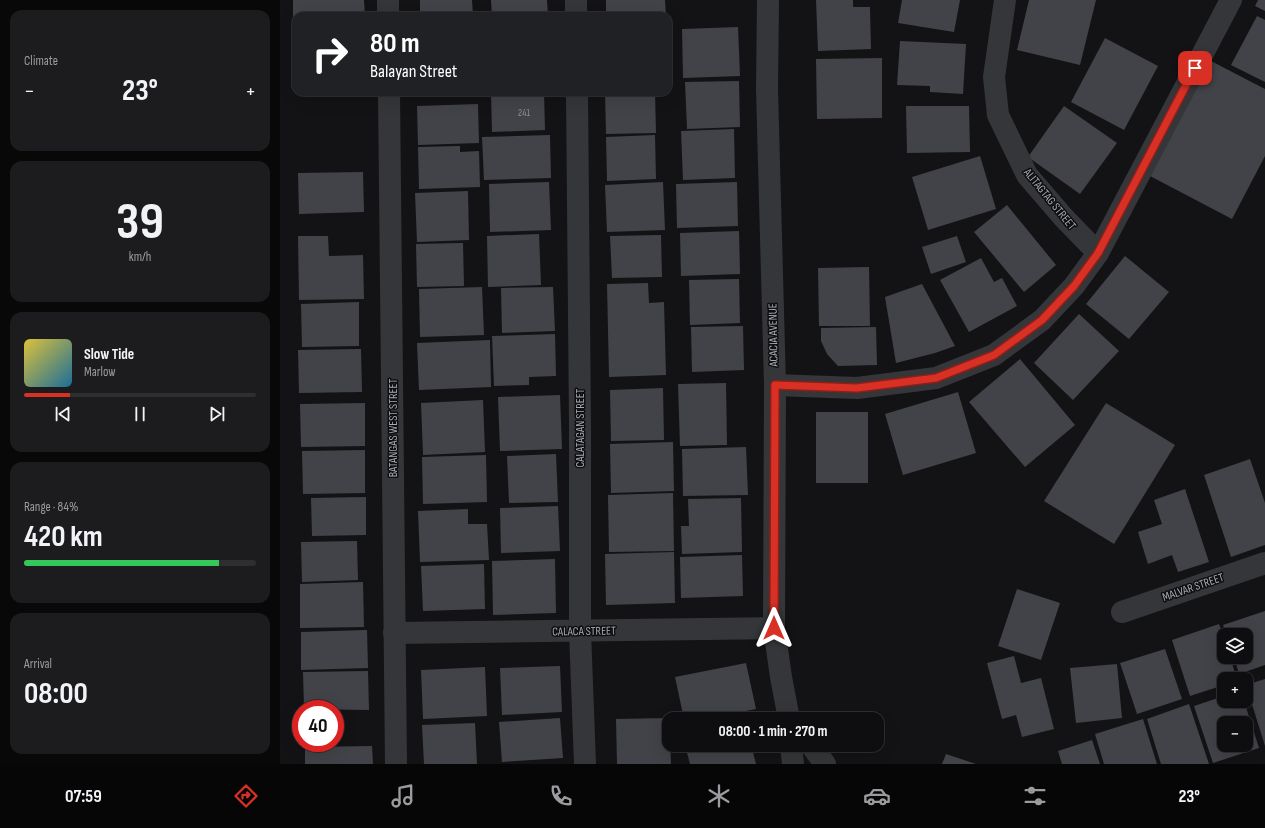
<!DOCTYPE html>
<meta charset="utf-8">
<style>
:root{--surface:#0e0e10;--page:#1c1c1e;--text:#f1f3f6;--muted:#9b9c9f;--line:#2e2e30;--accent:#d93025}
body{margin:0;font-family:"Sofia Sans Condensed",sans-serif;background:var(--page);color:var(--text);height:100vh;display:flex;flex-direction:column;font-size:15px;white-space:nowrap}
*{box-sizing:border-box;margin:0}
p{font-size:13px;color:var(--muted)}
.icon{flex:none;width:22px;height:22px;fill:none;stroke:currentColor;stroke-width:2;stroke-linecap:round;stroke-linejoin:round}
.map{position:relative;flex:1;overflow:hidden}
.side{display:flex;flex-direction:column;gap:10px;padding:10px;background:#080809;width:280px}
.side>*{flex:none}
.top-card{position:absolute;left:12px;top:12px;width:380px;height:84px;border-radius:12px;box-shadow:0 4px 16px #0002,0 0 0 1px var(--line);background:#202124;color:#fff;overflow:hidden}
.tools{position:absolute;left:937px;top:628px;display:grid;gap:8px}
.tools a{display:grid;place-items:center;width:36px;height:36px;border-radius:8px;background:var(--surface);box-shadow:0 4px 16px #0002,0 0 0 1px var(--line);font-size:20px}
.speed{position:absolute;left:12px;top:700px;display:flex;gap:8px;font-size:20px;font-weight:700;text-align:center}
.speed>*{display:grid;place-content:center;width:52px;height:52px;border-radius:50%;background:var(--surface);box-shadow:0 4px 16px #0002,0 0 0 1px var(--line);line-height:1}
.speed .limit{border:6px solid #d22;background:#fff;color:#111}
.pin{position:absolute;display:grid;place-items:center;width:34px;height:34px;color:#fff;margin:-17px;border-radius:8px;box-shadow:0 2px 6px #0006}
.me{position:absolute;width:44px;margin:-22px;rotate:0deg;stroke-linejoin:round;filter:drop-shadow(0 0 3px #0008)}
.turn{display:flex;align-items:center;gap:14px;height:84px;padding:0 12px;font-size:18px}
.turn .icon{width:52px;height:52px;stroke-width:2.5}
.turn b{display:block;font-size:28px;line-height:34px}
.big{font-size:30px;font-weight:700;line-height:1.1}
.side .widget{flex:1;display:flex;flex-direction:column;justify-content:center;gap:6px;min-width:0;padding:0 14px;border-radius:12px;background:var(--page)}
.side .dial{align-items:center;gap:0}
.dial b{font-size:52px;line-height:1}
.song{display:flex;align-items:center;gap:12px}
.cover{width:48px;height:48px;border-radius:6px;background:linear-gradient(135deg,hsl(50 70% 55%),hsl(200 70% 35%))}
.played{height:4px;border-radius:2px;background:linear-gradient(90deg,var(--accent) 20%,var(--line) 20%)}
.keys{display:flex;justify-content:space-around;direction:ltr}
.heat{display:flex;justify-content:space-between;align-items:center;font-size:22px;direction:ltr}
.charge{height:6px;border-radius:3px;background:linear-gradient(90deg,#34c759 84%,var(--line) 0)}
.trip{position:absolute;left:382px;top:712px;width:222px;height:40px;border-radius:12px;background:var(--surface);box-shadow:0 4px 16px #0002,0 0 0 1px var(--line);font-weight:700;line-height:40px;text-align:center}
.tab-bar{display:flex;height:64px;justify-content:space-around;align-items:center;background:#060606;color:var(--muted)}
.tab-bar .icon{width:28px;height:28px}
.tab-bar .active{color:var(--accent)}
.tab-bar b{font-size:18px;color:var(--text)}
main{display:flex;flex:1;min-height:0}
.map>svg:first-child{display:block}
.building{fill:#424348;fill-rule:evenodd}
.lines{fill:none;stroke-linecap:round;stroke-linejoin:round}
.minor{stroke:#353639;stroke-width:22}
.route-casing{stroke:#8d1f18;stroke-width:10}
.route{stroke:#d93025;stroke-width:7}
.labels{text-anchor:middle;stroke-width:3;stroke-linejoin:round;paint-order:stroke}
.number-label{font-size:10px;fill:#8d9199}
.street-label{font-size:12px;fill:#a6abb4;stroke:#0e0e10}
</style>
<main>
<section class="side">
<div class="widget"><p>Climate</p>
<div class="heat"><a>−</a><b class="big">23°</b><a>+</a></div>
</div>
<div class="widget dial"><b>39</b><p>km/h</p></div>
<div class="widget">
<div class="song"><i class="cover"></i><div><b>Slow Tide</b><p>Marlow</p></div></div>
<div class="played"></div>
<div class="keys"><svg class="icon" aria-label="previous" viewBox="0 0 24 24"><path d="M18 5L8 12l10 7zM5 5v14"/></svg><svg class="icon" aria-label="pause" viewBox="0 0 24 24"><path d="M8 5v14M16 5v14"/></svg><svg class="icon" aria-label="next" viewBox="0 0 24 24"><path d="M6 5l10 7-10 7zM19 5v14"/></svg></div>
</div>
<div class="widget"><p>Range · 84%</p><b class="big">420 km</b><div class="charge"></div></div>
<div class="widget"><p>Arrival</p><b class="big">08:00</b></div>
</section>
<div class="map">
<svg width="985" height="764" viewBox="0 0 985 764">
<rect width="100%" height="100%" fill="#131315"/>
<g class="building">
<polygon points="13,0 84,0 85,16 16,16 16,35 13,35"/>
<polygon points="140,0 192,0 193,16 140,16"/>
<polygon points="211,0 267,0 268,16 212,16"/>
<polygon points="326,0 385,0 386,16 326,16"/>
<polygon points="536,0 573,0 573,7 590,7 591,49 538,51"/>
<polygon points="622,0 680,0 674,32 618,23"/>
<polygon points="749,0 816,0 800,65 737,50"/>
<polygon points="978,0 985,0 985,11 975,6"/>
<polygon points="977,16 985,20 985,82 951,65"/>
<polygon points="458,27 460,76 403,78 402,29"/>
<polygon points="825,38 878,66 844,130 791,102"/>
<polygon points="620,41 686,44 683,94 650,92 650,86 617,85"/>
<polygon points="602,58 602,118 537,119 536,59"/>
<polygon points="931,61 985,89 985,156 952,219 870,176"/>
<polygon points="459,81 460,127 407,129 405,82"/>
<polygon points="264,92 265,130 212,132 211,93"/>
<polygon points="325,92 375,92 376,133 326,134"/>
<polygon points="198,104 199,143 138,145 137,106"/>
<polygon points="626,106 689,106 690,152 627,153"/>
<polygon points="784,106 837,143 800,194 748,157"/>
<polygon points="454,129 455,178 403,180 401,131"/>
<polygon points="270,135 271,178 204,180 202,137"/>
<polygon points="375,135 376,179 327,181 326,137"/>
<polygon points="180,146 180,152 199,151 200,187 139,189 138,147"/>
<polygon points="700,156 716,209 648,230 632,177"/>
<polygon points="83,172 84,212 19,214 18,173"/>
<polygon points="269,182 271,230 210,232 209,184"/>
<polygon points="383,182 385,230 327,232 325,185"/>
<polygon points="457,182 458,226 397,228 396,184"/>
<polygon points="188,191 189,240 137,242 135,193"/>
<polygon points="727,205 776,265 744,292 694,232"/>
<polygon points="459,231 460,274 401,276 400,233"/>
<polygon points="259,234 261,285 208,287 207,236"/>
<polygon points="381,235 382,277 332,278 330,236"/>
<polygon points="18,236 48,236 49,256 83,255 84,299 19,300"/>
<polygon points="677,236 686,262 651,274 642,247"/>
<polygon points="183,243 184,286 137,287 136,244"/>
<polygon points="845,256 889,292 849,339 806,304"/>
<polygon points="701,258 714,282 722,278 737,306 689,332 660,280"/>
<polygon points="589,267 590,326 539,326 538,268"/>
<polygon points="459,279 460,323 410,325 409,280"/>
<polygon points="368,283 369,303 384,302 386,375 329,377 327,284"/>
<polygon points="642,284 675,346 655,353 616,363 605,297"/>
<polygon points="202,287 204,335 140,337 139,289"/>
<polygon points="273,287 275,331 222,333 221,288"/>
<polygon points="79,302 79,346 22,347 21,304"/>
<polygon points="799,314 839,351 793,400 754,363"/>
<polygon points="463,326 464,370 412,372 411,327"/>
<polygon points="596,327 597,365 558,366 547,354 541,341 541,328"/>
<polygon points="275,334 276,376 249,377 249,385 214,386 212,336"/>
<polygon points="210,340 211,387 139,390 137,343"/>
<polygon points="81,349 82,392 19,393 18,350"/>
<polygon points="740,359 795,425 745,467 689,402"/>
<polygon points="446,383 447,445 400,446 398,384"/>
<polygon points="383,388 384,440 331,441 330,390"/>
<polygon points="678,392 696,453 623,475 605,414"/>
<polygon points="280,395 282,449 220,451 218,397"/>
<polygon points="203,400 205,452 143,455 141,403"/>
<polygon points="85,403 85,446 21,447 20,404"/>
<polygon points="826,403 895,445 834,544 764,501"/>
<rect x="536" y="412" width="52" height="71"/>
<polygon points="393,442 394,491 331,493 330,444"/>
<polygon points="466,447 468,495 403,496 402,449"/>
<polygon points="85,450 85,493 23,494 22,451"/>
<polygon points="276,454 278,502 229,503 227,456"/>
<polygon points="206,455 207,502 143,504 142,457"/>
<polygon points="970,459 985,503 985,545 951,557 924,475"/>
<polygon points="905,489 929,562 898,572 892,555 868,564 858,532 882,524 874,500"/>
<polygon points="393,493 394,551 329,552 328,495"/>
<polygon points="86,497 86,535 32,536 31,498"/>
<polygon points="461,498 462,552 402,554 401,526 409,526 408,499"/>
<polygon points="278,506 280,551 221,553 220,508"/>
<polygon points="188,509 188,524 207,524 209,560 140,562 138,511"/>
<polygon points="77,541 78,580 22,582 21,542"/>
<polygon points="394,552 395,603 326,605 325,554"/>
<polygon points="462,555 463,596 401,598 400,557"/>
<polygon points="275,559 276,613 213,615 212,561"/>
<polygon points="204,564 205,609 143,611 141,566"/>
<polygon points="83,582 84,627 20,628 20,584"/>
<polygon points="737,589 780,603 761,660 718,646"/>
<polygon points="985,611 985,665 959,674 954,657 966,657 966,635 947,635 943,625"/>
<polygon points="939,624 944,639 944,657 950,657 957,679 944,679 944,685 910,696 892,640"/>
<polygon points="87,630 88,668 21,670 21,632"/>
<polygon points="885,649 902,699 857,714 840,663"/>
<polygon points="734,656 741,683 761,678 774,729 742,737 736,715 722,719 707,663"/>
<polygon points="466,663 476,709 424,719 404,719 395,677"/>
<polygon points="837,664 842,718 796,723 790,668"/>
<polygon points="280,666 282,712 222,715 220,668"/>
<polygon points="205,667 207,716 143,719 141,670"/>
<polygon points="88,671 89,710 24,709 23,672"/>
<polygon points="985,679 985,746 966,685"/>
<path d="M 944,696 L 944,701 L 964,701 L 979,748 L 933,763 L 914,706 ZM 944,723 L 966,723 L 966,745 L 944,745 Z"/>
<polygon points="909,704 929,764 881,764 867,719"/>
<polygon points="280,718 283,758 222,762 219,722"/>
<polygon points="389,718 391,764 337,764 336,719"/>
<polygon points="863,719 877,764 824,764 815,734"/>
<polygon points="195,723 197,764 144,764 142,725"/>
<polygon points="812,740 820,764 782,764 778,751"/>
<polygon points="405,745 471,745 476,764 410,764"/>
<polygon points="92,746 93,764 25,764 25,747"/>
<polygon points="666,754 696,764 662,764"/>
</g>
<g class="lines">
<g class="minor">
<polyline points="108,0 108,16"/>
<polyline points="296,0 296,16"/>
<polyline points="488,0 487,89 495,385 494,628 501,677 509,719"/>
<polyline points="725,0 714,77 718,115 747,175 784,218 818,253"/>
<polyline points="109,92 116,764"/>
<polyline points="297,92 300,426 300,631 305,764"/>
<polyline points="495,385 577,388 656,378 714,355 762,320 794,286 818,253 951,0"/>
<polyline points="842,612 985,563"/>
<polyline points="114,633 494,628"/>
<polyline points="511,745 513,764"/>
<polyline points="531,745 545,764"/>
</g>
</g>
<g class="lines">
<defs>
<polyline id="route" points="494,628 495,385 577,388 656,378 714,355 762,320 794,286 818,253 915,68"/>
</defs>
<use href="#route" class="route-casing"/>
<use href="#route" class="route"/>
</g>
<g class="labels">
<g class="number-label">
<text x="244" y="116">241</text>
</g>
<g class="street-label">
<text transform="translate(770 199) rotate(51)" y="4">ALITAGTAG STREET</text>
<text transform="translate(493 335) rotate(-91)" y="4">ACACIA AVENUE</text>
<text transform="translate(113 428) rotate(-90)" y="4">BATANGAS WEST STREET</text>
<text transform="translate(300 428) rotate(-90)" y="4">CALATAGAN STREET</text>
<text transform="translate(913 587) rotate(-19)" y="4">MALVAR STREET</text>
<text transform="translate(304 631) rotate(-1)" y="4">CALACA STREET</text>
</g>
</g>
</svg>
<div class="tools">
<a><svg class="icon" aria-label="layers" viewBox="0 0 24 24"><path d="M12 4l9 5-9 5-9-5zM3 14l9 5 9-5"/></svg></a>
<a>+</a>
<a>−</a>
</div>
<div class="speed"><div class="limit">40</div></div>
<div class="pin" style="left:915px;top:68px;background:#d93025"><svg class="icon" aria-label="arrive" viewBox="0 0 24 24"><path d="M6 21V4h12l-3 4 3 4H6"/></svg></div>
<svg class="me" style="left:494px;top:628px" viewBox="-20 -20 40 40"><path d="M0-17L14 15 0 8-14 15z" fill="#d93025" stroke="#fff" stroke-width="4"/></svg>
<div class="trip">08:00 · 1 min · 270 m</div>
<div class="top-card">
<div class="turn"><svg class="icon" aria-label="right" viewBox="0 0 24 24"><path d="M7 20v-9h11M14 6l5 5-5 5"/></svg><div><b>80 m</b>Balayan Street</div></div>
</div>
</div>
</main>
<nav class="tab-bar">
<b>07:59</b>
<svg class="icon active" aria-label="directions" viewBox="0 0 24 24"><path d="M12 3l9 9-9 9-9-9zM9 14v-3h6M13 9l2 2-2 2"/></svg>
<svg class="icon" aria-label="music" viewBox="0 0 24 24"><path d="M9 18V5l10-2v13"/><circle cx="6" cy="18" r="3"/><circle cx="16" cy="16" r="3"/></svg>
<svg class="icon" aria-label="phone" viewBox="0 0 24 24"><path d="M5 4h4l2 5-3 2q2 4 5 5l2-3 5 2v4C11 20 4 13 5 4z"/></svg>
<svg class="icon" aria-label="climate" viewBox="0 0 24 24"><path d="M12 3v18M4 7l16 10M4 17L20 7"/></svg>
<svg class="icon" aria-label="car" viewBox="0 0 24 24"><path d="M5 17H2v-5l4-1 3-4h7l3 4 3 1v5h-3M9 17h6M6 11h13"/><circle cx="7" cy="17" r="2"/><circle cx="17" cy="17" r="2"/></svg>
<svg class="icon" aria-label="filters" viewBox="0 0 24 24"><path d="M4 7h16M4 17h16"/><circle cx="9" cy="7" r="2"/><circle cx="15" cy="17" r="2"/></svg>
<b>23°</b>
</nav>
